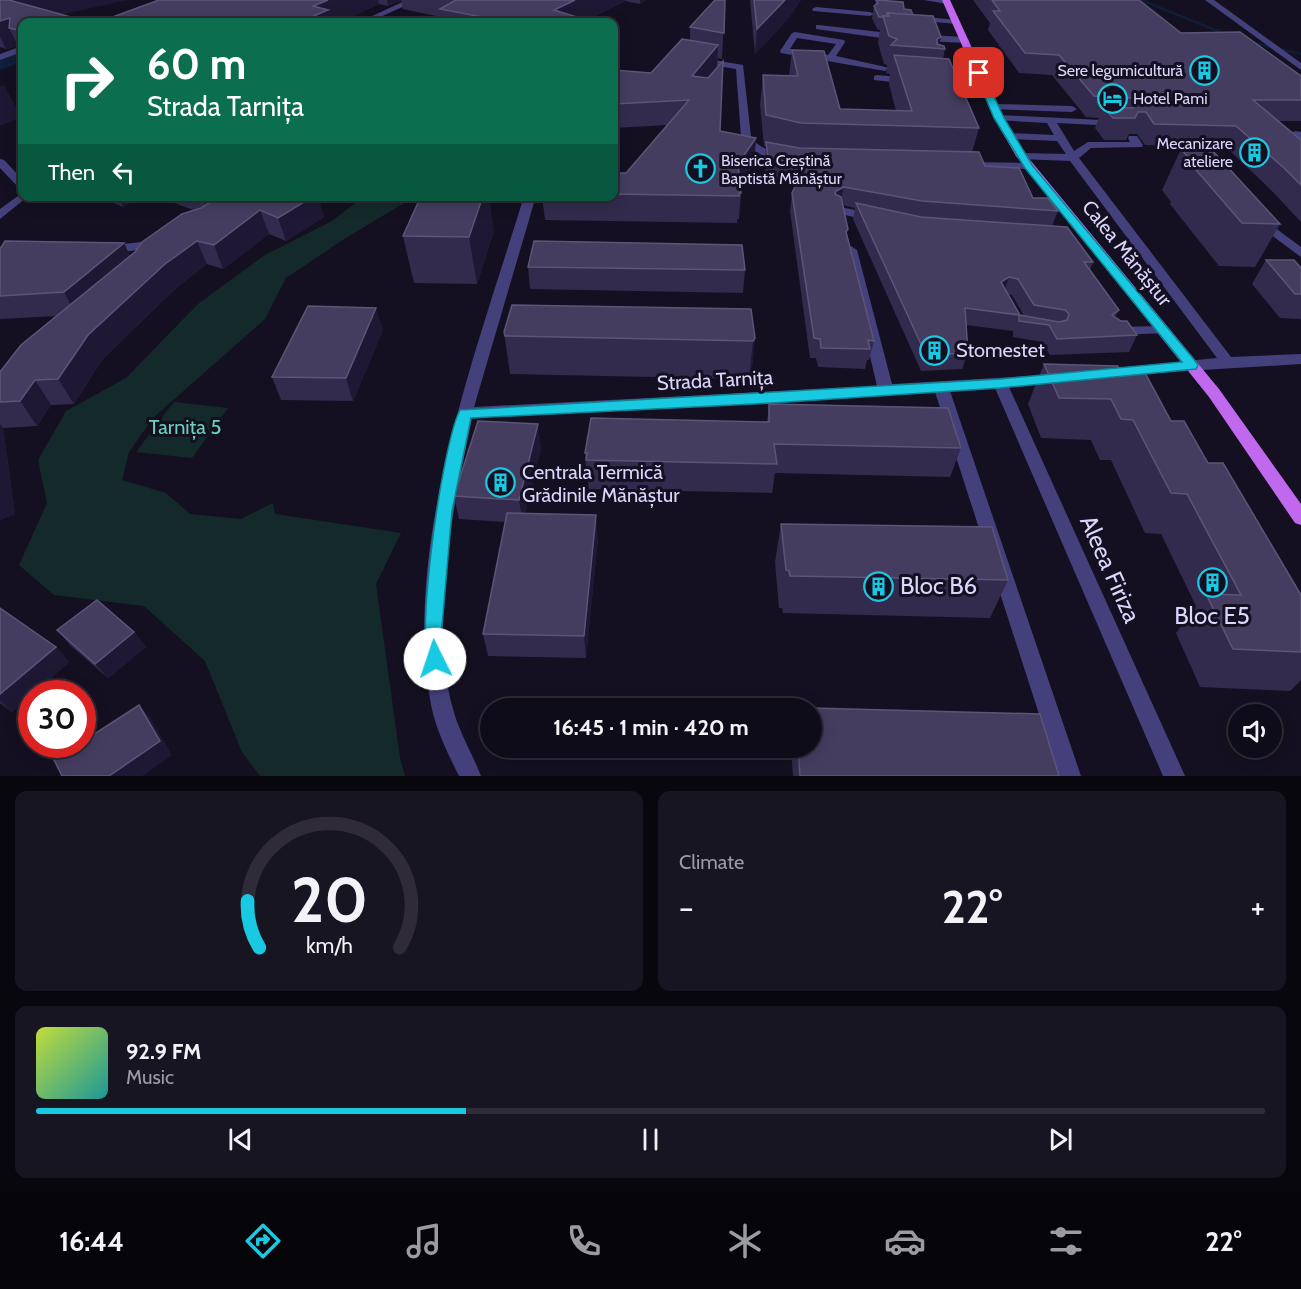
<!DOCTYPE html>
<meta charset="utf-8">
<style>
:root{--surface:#0f0c19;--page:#181522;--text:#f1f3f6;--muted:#9b9ba2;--line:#2f2c38;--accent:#19c9e2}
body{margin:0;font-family:Cabin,sans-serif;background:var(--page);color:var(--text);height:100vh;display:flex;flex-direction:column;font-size:22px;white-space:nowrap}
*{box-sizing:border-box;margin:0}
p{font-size:20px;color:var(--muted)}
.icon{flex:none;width:33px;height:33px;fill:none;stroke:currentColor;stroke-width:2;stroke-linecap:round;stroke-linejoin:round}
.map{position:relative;height:776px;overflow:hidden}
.panel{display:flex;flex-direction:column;gap:15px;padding:15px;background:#08070e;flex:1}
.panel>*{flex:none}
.banner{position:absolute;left:18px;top:18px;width:600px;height:183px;border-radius:12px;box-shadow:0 3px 15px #0003,0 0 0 2px var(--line);background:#0b6e4f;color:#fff;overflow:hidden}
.controls{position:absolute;left:1228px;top:704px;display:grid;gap:12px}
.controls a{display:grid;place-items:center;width:54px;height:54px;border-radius:50%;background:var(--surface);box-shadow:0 3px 15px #0003,0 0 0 2px var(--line);font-size:30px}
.speed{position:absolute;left:18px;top:680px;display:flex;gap:12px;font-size:30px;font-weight:700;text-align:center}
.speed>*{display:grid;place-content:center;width:78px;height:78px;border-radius:50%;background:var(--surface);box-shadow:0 3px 15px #0003,0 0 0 2px var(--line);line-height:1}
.speed .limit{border:9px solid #d22;background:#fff;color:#111}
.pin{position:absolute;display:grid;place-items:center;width:51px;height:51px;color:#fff;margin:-26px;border-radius:12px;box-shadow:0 3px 9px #0006}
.me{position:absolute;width:66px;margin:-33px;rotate:356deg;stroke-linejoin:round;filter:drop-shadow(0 0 4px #0008)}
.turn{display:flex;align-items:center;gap:21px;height:126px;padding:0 30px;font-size:27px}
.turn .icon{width:78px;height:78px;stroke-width:2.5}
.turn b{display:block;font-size:42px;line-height:51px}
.then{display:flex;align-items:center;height:57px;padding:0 30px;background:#0003;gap:12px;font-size:22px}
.big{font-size:45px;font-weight:700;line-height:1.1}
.panel .tile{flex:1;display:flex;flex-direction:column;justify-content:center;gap:9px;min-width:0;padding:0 21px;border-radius:12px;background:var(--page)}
.panel .dial{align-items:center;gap:0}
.dial svg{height:156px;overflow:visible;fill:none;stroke:var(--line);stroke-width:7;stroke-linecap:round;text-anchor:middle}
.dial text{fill:var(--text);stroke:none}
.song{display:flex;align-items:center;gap:18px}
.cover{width:72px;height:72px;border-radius:9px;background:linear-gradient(135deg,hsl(70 70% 55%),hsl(180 70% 35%))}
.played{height:6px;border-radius:3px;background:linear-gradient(90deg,var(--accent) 35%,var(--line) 35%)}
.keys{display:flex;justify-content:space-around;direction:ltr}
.heat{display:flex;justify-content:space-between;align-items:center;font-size:33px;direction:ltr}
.panel .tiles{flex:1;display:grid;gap:15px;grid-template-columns:1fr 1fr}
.tile:last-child{grid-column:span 2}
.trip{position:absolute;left:480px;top:698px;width:342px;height:60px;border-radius:30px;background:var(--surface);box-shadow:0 3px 15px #0003,0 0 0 2px var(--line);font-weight:700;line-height:60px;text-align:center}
.dock{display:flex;height:96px;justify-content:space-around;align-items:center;background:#06050a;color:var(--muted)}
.dock .icon{width:42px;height:42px}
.dock .on{color:var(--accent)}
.dock b{font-size:27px;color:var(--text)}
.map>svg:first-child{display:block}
.green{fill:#142a2a}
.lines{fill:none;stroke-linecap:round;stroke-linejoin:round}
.stream{fill:#0f1e3b;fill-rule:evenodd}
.canal{fill:#0f1e3b;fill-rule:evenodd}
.minor{fill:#44407b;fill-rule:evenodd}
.major{fill:#c068ee;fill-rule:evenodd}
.wall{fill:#332b4d;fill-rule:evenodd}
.shaded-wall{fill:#1f1834}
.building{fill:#453d60;stroke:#5c5578;stroke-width:1.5;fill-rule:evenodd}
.route{fill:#19c9e2;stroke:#108393;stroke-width:1.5}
.labels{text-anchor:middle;stroke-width:6;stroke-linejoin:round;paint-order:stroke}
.far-poi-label{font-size:16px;fill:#dad5fa;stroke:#141021;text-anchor:end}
.street-label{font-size:20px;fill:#dad5fa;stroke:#141021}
.poi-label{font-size:20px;fill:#dad5fa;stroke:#141021;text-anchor:start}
.park-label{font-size:20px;fill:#69d2bb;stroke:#141021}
.near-street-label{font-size:24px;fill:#dad5fa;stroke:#141021}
.near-poi-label{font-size:24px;fill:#dad5fa;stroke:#141021;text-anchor:start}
</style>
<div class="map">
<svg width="1301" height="776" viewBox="0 0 1301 776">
<rect width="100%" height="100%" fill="#141021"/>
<g class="green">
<polygon points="363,197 414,197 341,241 286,278 265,319 153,418 129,452 122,480 166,493 190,514 241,519 273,503 275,514 401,533 376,584 400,758 405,776 260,776 242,752 205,661 144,606 54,595 19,565 47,503 38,460 66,411 126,378 198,304 265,255 332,221"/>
<polygon points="174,402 228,408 192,458 136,452"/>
</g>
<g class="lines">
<g class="stream">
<polygon points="1138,0 1144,0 1233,36 1229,37"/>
<polygon points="1246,40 1301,53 1301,55 1244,42 1244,40"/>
</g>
<polygon class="canal" points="22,51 22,62 0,70 0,59"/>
<g class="minor">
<polygon points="407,0 418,0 369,22 359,22"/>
<polygon points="924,0 948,0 951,2 947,4"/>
<polygon points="1205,0 1214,0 1301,63 1301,70"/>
<polygon points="816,7 870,12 874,14 870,16 813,11 812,9"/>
<polygon points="915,16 957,20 961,22 957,24 912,20 911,18"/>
<polygon points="819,25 889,33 965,37 969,40 965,43 889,39 816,29 816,25"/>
<path d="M 795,32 L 844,40 L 845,42 L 836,56 L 890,68 L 885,71 L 781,53 L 780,51 L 792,33 ZM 797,38 L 836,44 L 828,55 L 790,49 Z"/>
<polygon points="22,46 22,52 0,60 0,54"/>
<path d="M 702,58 L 743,65 L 751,137 C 761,151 775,151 790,155 L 790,159 C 771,162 751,153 741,137 L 736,69 L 699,63 L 698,61 Z"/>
<polygon points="936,67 979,70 984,73 979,76 933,72 933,68"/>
<polygon points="877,75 910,78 915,81 910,84 874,80 874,76"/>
<polygon points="940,80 985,84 990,87 985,90 937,85 935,83"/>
<polygon points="994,104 1072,106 1077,109 1072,112 991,109 989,107"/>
<polygon points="999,115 1121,121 1121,125 1117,126 1057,123 1074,151 1088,142 1130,142 1128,138 1129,136 1137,136 1143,145 1142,147 1091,148 1079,158 1231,357 1301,354 1301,364 1120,375 1118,372 1125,367 1217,358 1070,161 1021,159 1016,156 1021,153 1066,154 1057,141 1009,139 1004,136 1009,133 1054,135 1047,123 995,120 995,116"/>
<polygon points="1295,131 1301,132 1301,144 1297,143 1290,134"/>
<polygon points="0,159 4,160 22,179 22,188 18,187 0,168"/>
<polygon points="965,162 1028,163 1033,166 1028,169 961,167 961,163"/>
<polygon points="22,193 22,196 27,196 26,198 0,219 0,209"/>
<path d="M 524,196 L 536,196 L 474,407 L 877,386 L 845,250 L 851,246 L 857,250 L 892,384 L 1064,374 L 1066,378 L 1064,382 L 1059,383 L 1009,387 L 1185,776 L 1163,776 L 995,388 L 950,391 L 1081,776 L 1059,776 L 935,392 L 772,403 L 472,418 C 454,506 428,620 453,709 C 459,732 472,753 481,776 L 459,776 C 447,752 434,726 430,699 C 403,541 478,347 524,196 Z"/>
<polygon points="840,207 876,214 878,217 872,221 836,213 834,211"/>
<polygon points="1259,216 1301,247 1301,257 1255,223 1255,217"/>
<polygon points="159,240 165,244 163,247 106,254 100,250 106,246"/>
<polygon points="1163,326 1170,330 1168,333 1115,335 1108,331 1115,327"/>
</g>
<polygon class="major" points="942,0 950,0 1004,118 1026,155 1219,389 1301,504 1301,525 1295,523 1209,397 1016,156 994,118"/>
</g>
<g class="wall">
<polygon points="0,0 62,15 22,22 22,54 18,46 6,49 0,47"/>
<polygon points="159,0 646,0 640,4 625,1 583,22 442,22 441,17 403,9 401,0 388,6 379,4 341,22 99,22"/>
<polygon points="725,0 722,59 718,58 717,67 720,131 756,138 754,163 740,185 741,193 739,219 737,219 737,223 545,220 542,196 614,196 614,173 626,173 667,125 614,128 614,70 651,73 690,40 690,27"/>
<polygon points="750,0 801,0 787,20 755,54"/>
<path d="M 876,0 L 904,9 L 913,15 L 941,37 L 939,45 L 945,49 L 943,59 L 979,128 L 972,152 L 985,166 L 1033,198 L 1058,211 L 1052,226 L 1093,262 L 1090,270 L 1119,310 L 1115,317 L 1137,335 L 1129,352 L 1050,355 L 1042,342 L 1013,337 L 1013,331 L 966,325 L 968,353 L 962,369 L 921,371 L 853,219 L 855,208 L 843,205 L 847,235 L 874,341 L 869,360 L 867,360 L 865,369 L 818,367 L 816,358 L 810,358 L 790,211 L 792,193 L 797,182 L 766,175 L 765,160 L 766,147 L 764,146 L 760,105 L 763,75 L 789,76 L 792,50 L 840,109 L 896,111 L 889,84 L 890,74 L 886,73 L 887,65 L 884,64 L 878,43 L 880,30 L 877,29 L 872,18 L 874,6 L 875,5 ZM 1008,294 L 1012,295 L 1024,316 L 1020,315 Z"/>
<polygon points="973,0 1139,0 1181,33 1301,76 1301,121 1279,121 1301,140 1301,222 1271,190 1226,147 1145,145 1137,134 1129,134 1126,140 1104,140 1095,128 1099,118 1086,117 1052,75 1019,73 988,30 990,23"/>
<polygon points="1181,149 1280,224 1255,267 1219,266 1170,204 1171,202 1162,190"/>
<polygon points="97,196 142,196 123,207"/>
<polygon points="156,196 318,196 324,217 286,241 269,234 223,269 207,264 176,288 102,360 74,404 51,405 37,426 3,428 15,514 0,520 0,372 56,316 0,319 0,249 124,243 130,256 193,210"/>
<polygon points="494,231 477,284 414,283 403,236"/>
<polygon points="1266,260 1301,268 1301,320 1300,319 1280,318 1252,284"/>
<polygon points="528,267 745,270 743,293 530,289"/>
<polygon points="383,330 353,401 281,400 272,377"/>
<polygon points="504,332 755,338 751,376 749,379 510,374"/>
<polygon points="1044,364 1119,368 1171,421 1208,463 1301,595 1301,680 1290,691 1200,687 1176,633 1196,606 1161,534 1145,533 1111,460 1100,460 1091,440 1041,438 1028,404"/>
<polygon points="769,404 961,448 950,477 775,473 772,493 589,489 588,482 587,482 585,453 767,422"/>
<polygon points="541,448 525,513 598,538 586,658 488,656 483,634 505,522 459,519 454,496"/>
<polygon points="781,524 1008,580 990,618 783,613 782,608 779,608 775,562"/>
<polygon points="0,608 56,647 69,662 12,712 0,703"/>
<polygon points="57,630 134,632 146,647 108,678 70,645"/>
<polygon points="791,747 812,747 1059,776 793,776"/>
</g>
<g class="shaded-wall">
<polygon points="6,0 127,0 29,22"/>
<polygon points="328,0 378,0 379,4 341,22 300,22 313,6"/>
<polygon points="387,0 401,0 388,6"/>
<polygon points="544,0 625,0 625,1 583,22 555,22"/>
<polygon points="640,0 646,0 640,4"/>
<polygon points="785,0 801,0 787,20 755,54 757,29"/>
<polygon points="10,18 9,28 18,46 6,49 0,37 0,21"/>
<polygon points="941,37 938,49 935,49 937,39"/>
<polygon points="718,45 717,68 691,100 692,76"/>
<polygon points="4,85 21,117 0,126 0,87"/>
<polygon points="756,138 754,163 736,190 738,164"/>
<polygon points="844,187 840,205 833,209 836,191"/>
<polygon points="118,196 142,196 123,207"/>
<polygon points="202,196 246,196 210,217"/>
<polygon points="314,196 318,196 324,217 286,241 278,218"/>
<polygon points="483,196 489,196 494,231 477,284 469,237"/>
<polygon points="260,210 269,234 223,269 214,245"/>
<polygon points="197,241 207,264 176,288 102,360 74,404 58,379 88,335 165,264"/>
<polygon points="124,243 134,265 76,315 64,292"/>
<polygon points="1009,277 1004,293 1001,282"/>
<polygon points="376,308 383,330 353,401 346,378"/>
<polygon points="755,338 751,376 749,379 753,341"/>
<polygon points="35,380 51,405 37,426 20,401"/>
<polygon points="0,424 3,428 15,514 0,520"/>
<polygon points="538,424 541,448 523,523 519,500"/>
<polygon points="596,515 598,538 586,658 584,636"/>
<polygon points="134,632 146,647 108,678 95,664"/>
<polygon points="56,647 69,662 34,693 32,693 32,695 12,712 0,701 0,694"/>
<polygon points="139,705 151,719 172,755 142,776 109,776"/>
</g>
<g class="building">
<polygon points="0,0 9,0 89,22 22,22 22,31 9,28 10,18 0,21"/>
<polygon points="159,0 328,0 313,6 328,10 300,22 99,22"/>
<polygon points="456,0 575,0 554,10 577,17 565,22 508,22 440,9"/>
<polygon points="715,0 725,0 724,33 690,27"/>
<polygon points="754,0 785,0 757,29"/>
<polygon points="876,0 903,2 904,9 911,10 913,15 887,13 887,16 883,16 883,17 879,17 874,6 878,3"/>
<polygon points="992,0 1139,0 1181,33 1240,32 1301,76 1301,100 1253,100 1301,140 1301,185 1284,168 1236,126 1154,124 1146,112 1138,112 1135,118 1113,118 1103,107 1132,108 1138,104 1134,98 1094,96 1059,55 1025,53 993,11 1000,11"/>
<polygon points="887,13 933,16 941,37 937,39 937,44 944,46 945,49 891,45 897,39 889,36 883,16 889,16"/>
<polygon points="682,39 718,45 692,76 708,78 723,61 720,131 756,138 738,164 741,193 739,193 739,196 614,194 614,173 626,173 689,100 614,104 614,70 651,73"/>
<polygon points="792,50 824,51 840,109 912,111 894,55 949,59 979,128 801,123 766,115 763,75 798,76"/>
<polygon points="766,142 799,148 979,152 985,166 1019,168 1033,198 1048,198 1058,211 922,201 844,187 836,191 835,194 841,197 848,229 846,232 874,341 868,340 870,349 821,348 820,339 814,338 792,193 805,165 768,157"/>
<polygon points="1181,149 1211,149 1280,224 1242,223 1190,163 1193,163"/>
<polygon points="220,196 314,196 278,218 260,210 214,245 197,241 165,264 88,335 58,379 35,380 20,401 0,402 0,372 21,345 135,252 142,242 182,214 201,208"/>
<polygon points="421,196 483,196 469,237 403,236"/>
<path d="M 856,203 L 921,217 L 1067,227 L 1093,262 L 1084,262 L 1119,310 L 1112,315 L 1121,321 L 1127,321 L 1137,335 L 1057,339 L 1049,325 L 1019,321 L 1019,315 L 965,308 L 968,353 L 926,355 ZM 1009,277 L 1018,279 L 1034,305 L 1065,310 L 1069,314 L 1067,320 L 1059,322 L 1020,315 L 1001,282 Z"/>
<polygon points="5,241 124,243 64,292 0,296 0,249"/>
<polygon points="534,241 742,245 745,270 528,267"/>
<polygon points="1266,260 1294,260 1301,268 1301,294 1295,294"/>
<polygon points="512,305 751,309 755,338 753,341 505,336 504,332"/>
<polygon points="308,306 376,308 346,378 272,377"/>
<polygon points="1044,364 1118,366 1119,368 1143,369 1171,421 1184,421 1208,463 1223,463 1301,595 1301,652 1233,649 1206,594 1241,595 1187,494 1171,493 1133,420 1121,419 1111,399 1059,398"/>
<polygon points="769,404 948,408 961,448 774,444 777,464 586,460 587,453 585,453 591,418 769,422"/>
<polygon points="478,421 538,424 519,500 454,496"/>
<polygon points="507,513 596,515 584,636 483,634"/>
<polygon points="781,524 992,527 1008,580 790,576 789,571 786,570"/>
<polygon points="97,600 134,632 95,664 57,630"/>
<polygon points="0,608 56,647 0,694"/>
<polygon points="139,705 160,741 109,776 62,776 54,760 67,752 70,753 68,751 79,744 82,744 82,742"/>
<polygon points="812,708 1040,714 1059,776 800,776 798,747 812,747"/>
</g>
<path class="route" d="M 979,70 L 983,73 L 1004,118 L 1032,165 L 1196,362 L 1198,365 L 1196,369 L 1000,388 L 772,403 L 471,418 L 452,511 L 441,638 L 444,659 L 442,665 L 435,667 L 429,665 C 415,635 443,441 460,410 L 1000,379 L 1182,362 L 1025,168 L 994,118 L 975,73 Z"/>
<defs>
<symbol id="building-ring" viewBox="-11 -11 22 22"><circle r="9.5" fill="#141021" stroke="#19c9e2" stroke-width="1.5"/><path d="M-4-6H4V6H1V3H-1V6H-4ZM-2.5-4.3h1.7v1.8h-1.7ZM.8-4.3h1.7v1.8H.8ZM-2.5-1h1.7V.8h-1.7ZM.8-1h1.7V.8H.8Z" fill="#19c9e2"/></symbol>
<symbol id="hotel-ring" viewBox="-11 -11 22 22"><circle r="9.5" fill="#141021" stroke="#19c9e2" stroke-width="1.5"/><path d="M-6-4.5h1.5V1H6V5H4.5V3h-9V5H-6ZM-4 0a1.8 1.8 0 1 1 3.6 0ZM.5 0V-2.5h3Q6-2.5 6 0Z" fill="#19c9e2"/></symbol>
<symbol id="church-ring" viewBox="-11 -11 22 22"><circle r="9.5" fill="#141021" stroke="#19c9e2" stroke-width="1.5"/><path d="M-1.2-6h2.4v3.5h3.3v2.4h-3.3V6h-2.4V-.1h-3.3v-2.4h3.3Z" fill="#19c9e2"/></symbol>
</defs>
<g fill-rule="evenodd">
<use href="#building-ring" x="1188" y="54" width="33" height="33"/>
<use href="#hotel-ring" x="1096" y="82" width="33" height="33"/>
<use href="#building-ring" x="1238" y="136" width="33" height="33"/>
<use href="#church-ring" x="684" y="152" width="33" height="33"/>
<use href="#building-ring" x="918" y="334" width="33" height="33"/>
<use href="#building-ring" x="484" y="466" width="33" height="33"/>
<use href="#building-ring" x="1196" y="566" width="33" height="33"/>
<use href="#building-ring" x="862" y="570" width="33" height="33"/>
</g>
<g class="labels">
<g class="far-poi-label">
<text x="1183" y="76">Sere legumicultură</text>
<text x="1133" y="104" text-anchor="start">Hotel Pami</text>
<text x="1233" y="149">Mecanizare<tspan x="1233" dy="18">ateliere</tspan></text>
<text x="721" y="166" text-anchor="start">Biserica Creștină<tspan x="721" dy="18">Baptistă Mănăștur</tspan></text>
</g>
<g class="street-label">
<text transform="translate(1127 253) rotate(51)" y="7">Calea Mănăștur</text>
<text transform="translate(715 380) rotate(-3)" y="7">Strada Tarnița</text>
</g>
<g class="poi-label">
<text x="956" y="357">Stomestet</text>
<text x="522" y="479">Centrala Termică<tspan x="522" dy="23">Grădinile Mănăștur</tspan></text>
</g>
<g class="park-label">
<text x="185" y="434">Tarnița 5</text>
</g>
<g class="near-street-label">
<text transform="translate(1110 569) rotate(66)" y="8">Aleea Firiza</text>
</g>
<g class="near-poi-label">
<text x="900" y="594">Bloc B6</text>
<text x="1212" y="624" text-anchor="middle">Bloc E5</text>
</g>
</g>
</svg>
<div class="controls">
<a><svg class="icon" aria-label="sound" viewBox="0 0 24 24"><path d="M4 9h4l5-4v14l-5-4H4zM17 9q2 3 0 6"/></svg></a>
</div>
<div class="speed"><div class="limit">30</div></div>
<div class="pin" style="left:979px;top:73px;background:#d93025"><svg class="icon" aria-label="arrive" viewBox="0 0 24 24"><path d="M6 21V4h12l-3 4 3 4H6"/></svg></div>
<svg class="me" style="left:435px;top:659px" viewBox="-20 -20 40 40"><circle r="19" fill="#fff"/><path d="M0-13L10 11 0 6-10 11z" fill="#19c9e2"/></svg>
<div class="trip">16:45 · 1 min · 420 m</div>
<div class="banner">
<div class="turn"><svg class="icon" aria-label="right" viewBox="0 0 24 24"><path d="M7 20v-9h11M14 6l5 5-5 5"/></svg><div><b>60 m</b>Strada Tarnița</div></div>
<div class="then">Then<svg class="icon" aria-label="left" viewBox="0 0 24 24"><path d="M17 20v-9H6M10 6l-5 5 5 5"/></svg></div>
</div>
</div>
<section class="panel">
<div class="tiles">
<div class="tile dial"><svg viewBox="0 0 100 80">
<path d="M14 69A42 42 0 1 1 86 69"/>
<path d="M14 69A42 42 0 0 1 8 45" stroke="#19c9e2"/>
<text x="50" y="56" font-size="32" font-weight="700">20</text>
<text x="50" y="72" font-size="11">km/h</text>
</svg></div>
<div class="tile"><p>Climate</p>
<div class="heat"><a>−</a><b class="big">22°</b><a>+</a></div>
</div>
<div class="tile">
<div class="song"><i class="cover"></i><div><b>92.9 FM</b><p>Music</p></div></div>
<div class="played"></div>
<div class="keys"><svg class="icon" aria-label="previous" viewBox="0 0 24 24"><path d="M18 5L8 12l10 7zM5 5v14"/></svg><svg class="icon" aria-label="pause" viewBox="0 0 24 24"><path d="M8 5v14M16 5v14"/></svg><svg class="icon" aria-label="next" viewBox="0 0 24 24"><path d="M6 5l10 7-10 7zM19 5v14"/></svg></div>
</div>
</div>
</section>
<nav class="dock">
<b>16:44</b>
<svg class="icon on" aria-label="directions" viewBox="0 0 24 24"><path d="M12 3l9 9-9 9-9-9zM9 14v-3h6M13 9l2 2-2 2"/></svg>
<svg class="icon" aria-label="music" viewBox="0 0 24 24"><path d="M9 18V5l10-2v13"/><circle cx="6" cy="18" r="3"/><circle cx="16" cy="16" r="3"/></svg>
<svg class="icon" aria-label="phone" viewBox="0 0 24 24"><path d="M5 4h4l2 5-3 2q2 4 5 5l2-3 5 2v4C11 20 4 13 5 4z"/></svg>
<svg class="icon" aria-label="climate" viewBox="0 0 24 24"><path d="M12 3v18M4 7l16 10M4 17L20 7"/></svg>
<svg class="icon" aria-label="car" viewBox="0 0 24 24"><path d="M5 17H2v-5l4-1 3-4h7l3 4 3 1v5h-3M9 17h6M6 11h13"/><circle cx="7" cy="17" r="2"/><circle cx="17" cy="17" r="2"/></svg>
<svg class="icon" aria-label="filters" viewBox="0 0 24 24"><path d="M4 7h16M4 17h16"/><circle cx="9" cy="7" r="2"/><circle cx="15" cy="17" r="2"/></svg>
<b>22°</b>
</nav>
